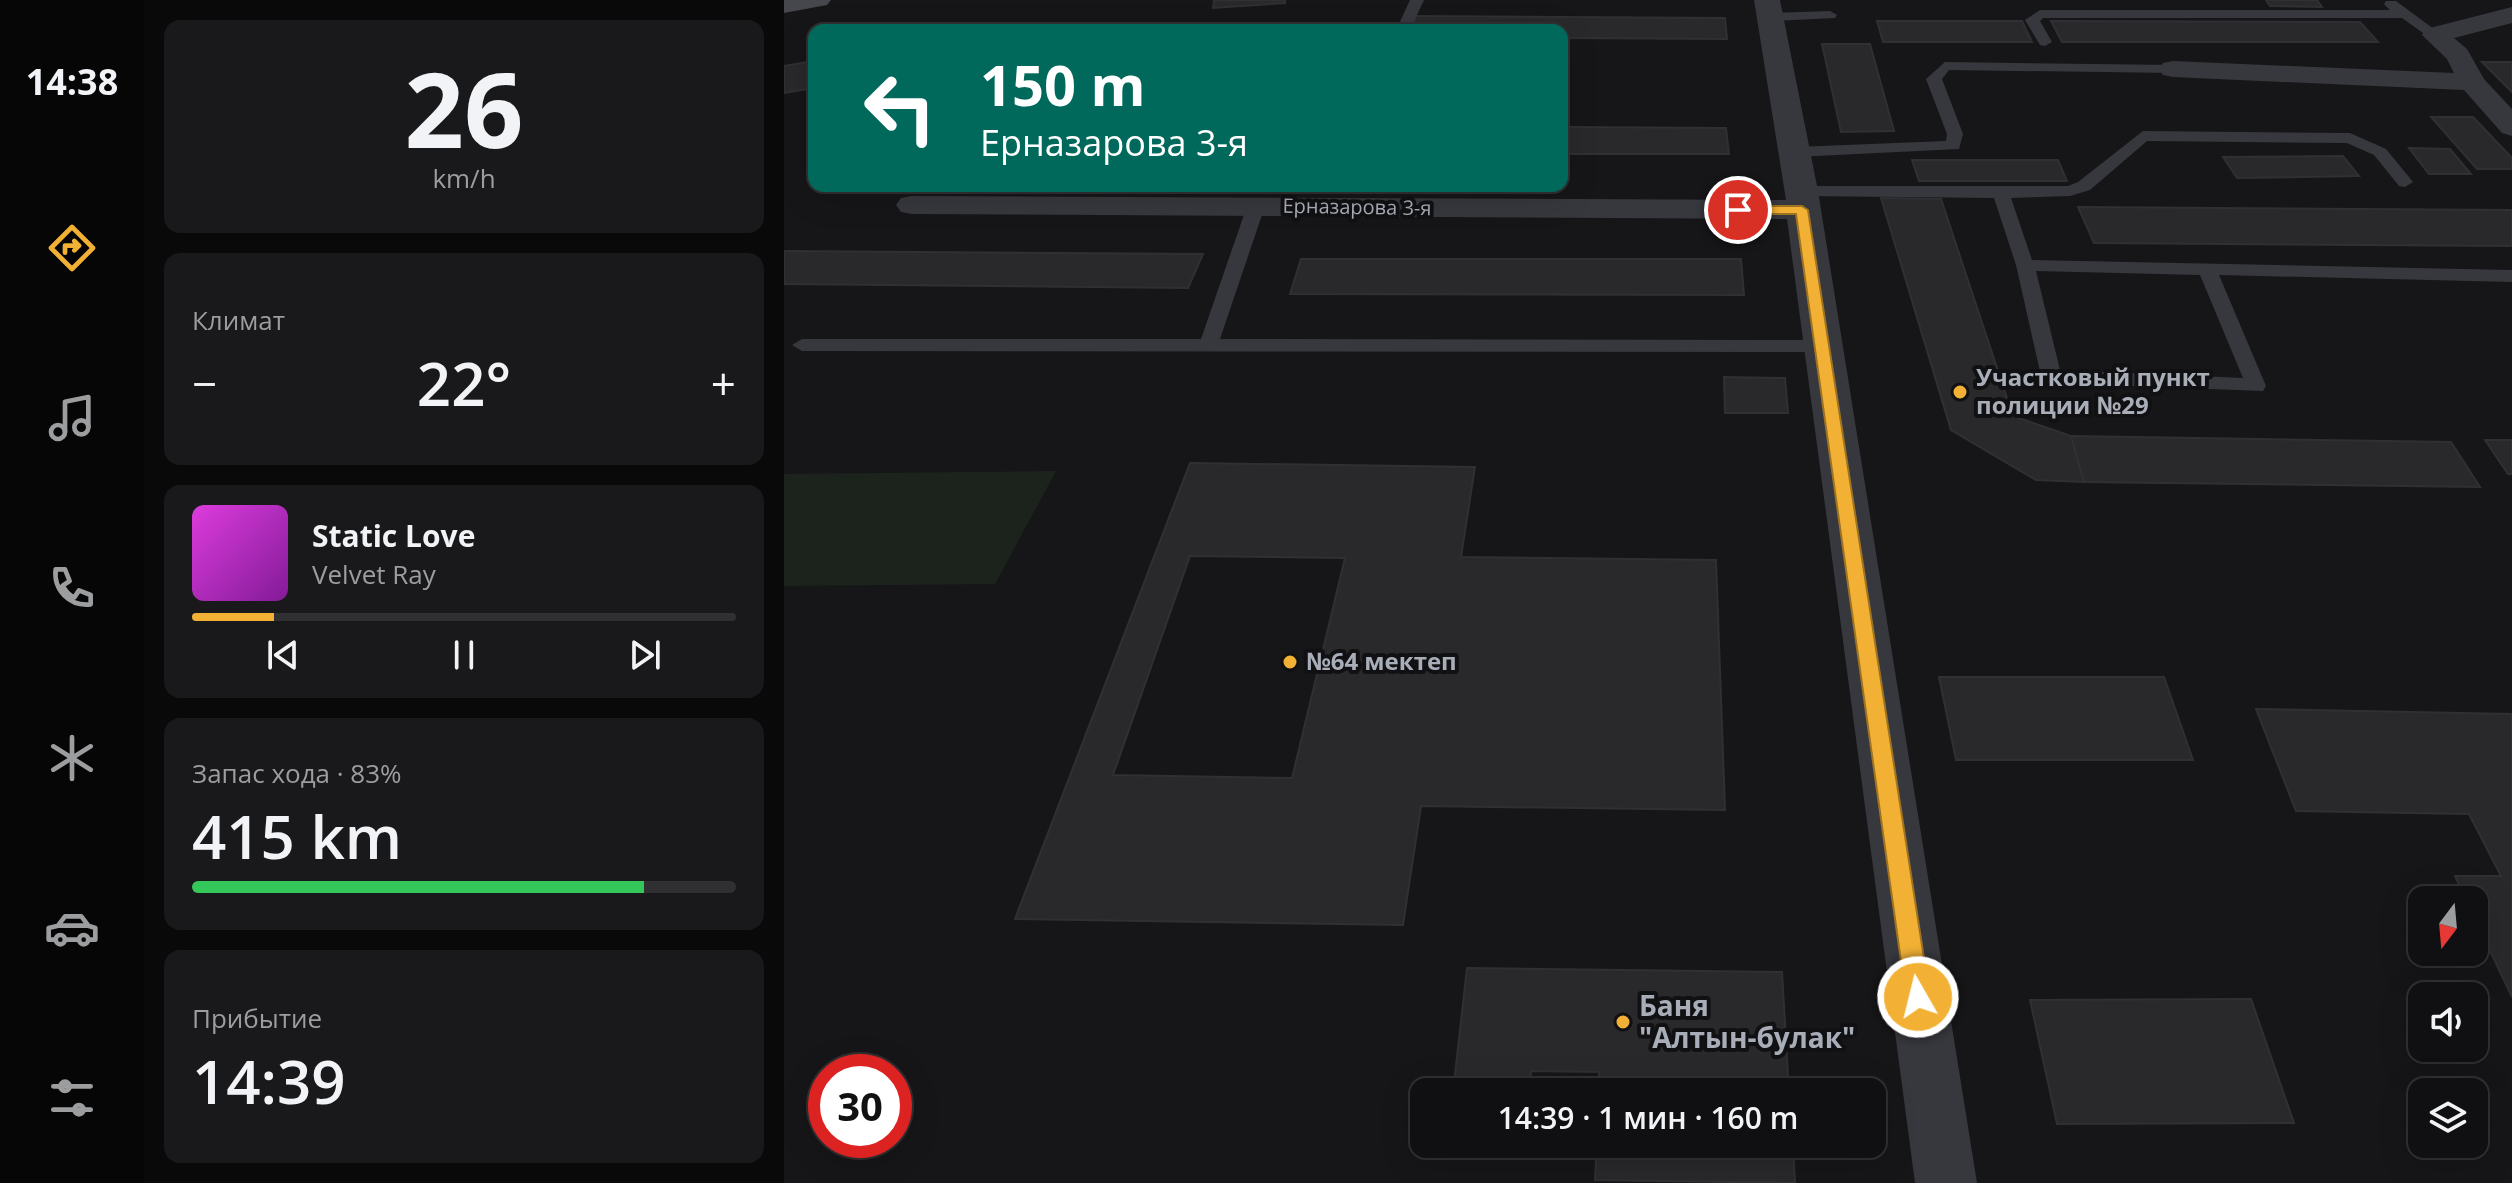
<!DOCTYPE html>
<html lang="ru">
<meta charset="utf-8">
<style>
:root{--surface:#101012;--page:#19191b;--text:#f1f3f6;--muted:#9c9d9f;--line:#303032;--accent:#f2b134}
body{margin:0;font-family:"Open Sans",sans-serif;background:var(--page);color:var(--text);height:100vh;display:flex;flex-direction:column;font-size:30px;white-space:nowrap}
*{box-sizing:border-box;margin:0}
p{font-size:26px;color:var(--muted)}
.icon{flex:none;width:44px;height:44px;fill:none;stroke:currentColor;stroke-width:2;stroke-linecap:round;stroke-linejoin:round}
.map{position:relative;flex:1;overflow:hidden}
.side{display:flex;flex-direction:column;gap:20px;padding:20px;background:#09090a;width:640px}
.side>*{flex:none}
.hud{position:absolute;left:24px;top:24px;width:760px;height:168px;border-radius:16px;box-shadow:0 8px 32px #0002,0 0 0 2px var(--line);background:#00695c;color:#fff;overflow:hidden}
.needle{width:52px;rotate:196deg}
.buttons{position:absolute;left:1624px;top:886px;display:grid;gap:16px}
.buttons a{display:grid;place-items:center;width:80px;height:80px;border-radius:16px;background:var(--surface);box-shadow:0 8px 32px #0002,0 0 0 2px var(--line);font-size:40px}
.speed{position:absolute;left:24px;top:1054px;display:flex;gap:16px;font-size:40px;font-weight:700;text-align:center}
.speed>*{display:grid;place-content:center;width:104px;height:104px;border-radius:50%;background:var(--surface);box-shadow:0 8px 32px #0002,0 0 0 2px var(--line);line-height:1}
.speed .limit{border:12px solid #d22;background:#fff;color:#111}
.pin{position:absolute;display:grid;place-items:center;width:68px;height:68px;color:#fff;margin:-34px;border:4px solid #fff;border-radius:50%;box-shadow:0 2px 8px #0007}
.me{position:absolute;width:88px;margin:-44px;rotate:352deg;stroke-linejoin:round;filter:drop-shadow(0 0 6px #0008)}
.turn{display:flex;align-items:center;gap:28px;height:168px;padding:0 40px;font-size:36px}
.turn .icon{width:104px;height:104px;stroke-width:2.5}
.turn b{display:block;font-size:56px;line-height:68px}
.big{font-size:60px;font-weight:600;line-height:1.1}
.side .widget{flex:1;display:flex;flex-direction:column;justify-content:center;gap:12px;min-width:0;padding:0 28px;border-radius:16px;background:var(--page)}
.side .dial{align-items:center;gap:0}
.dial b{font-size:104px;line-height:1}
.song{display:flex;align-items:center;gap:24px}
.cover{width:96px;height:96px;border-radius:12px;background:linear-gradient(135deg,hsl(300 70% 55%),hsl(290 70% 35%))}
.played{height:8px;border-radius:4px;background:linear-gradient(90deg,var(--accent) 15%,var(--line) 15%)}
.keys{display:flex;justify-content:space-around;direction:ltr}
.heat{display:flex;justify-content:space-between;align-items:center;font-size:44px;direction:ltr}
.charge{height:12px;border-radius:6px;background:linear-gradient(90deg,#34c759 83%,var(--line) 0)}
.trip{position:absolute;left:626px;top:1078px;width:476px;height:80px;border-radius:16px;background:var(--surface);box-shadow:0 8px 32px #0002,0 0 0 2px var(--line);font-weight:600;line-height:80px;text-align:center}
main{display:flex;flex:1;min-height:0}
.menu{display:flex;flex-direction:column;width:144px;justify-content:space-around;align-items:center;background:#060607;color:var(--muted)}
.menu .icon{width:56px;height:56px}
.menu .active{color:var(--accent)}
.menu b{font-size:36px;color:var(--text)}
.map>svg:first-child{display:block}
.green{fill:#1c231d}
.building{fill:#29292c;stroke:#303034;stroke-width:2;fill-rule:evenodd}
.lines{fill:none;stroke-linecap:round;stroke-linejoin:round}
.lane{fill:#37383d;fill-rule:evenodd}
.street{fill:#37383d;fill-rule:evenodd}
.secondary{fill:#45474d;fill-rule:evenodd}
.route{fill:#f2b134;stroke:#9d7322;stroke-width:2}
.poi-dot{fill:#f2b134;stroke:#111113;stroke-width:3}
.labels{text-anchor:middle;stroke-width:8;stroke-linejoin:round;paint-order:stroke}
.far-street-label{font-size:20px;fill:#a8adb8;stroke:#111113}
.poi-label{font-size:24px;font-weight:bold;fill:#a8adb8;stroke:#111113;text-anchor:start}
.near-poi-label{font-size:28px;font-weight:bold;fill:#a8adb8;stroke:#111113;text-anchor:start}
</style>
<main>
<nav class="menu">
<b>14:38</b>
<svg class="icon active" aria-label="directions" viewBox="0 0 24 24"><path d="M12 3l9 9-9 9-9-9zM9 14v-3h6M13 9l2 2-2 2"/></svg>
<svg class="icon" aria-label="music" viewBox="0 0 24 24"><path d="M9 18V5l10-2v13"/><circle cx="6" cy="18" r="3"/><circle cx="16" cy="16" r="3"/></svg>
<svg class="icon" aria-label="phone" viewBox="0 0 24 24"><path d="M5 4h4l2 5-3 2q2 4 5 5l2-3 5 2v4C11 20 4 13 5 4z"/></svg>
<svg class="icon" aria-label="climate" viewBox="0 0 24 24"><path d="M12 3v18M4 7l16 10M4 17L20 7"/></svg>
<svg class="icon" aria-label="car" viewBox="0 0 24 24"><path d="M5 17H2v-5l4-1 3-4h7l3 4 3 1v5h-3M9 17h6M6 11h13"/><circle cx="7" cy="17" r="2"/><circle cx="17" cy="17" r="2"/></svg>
<svg class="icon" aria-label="filters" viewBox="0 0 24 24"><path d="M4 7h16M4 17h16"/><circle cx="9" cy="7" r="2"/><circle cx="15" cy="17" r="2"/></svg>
</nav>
<section class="side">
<div class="widget dial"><b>26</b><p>km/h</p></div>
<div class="widget"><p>Климат</p>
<div class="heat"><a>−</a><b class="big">22°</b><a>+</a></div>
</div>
<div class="widget">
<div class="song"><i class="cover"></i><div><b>Static Love</b><p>Velvet Ray</p></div></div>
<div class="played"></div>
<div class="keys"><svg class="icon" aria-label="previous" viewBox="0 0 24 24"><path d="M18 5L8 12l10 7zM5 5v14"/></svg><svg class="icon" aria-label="pause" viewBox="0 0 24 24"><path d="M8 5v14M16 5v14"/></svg><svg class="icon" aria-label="next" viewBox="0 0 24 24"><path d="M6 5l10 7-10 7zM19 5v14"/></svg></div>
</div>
<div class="widget"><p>Запас хода · 83%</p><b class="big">415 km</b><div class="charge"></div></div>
<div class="widget"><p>Прибытие</p><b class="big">14:39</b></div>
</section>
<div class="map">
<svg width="1728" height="1183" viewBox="0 0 1728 1183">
<rect width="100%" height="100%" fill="#161618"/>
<polygon class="green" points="272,471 211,584 0,586 0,474"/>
<g class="building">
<polygon points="430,0 501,0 501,3 429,8"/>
<polygon points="1482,0 1533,0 1538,7 1486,6"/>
<polygon points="632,16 941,18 943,39 778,38 778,30 628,30"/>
<polygon points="1093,21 1238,21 1248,42 1099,42"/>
<polygon points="1267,21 1576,22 1594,42 1278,42"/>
<polygon points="467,23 614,25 612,30 463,30"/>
<polygon points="1038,44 1086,44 1110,131 1057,132"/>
<polygon points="30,61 30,88 0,93 0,66"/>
<polygon points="1698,62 1728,62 1728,92"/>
<polygon points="1647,117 1689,117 1728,158 1728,169 1693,169"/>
<polygon points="778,127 942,128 945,154 778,154"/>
<polygon points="1625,148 1666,149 1687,174 1645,174"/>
<polygon points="1559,156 1575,176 1453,178 1439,157"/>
<polygon points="1128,160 1274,160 1283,181 1135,181"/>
<polygon points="1097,198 1157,199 1229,416 1287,436 1300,482 1252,480 1167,430"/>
<polygon points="1294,207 1728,210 1728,246 1310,243"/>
<polygon points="0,251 419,254 404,288 0,284"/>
<polygon points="517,259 957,259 960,295 506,294"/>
<polygon points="940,377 1001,378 1004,413 941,413"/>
<polygon points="1287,436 1667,442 1696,487 1300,482"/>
<polygon points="1701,440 1728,440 1728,474 1724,474"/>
<path d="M 406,463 L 691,467 L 677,557 L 932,560 L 941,810 L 637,806 L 619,925 L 231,919 ZM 406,556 L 561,558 L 508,778 L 329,775 Z"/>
<polygon points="1155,677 1380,677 1409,760 1172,760"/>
<polygon points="1472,709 1728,714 1728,997 1690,917 1690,900 1682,900 1671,876 1717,876 1685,814 1512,811"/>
<polygon points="683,968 998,972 1005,1092 815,1092 815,1072 747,1071 746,1092 669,1092"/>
<polygon points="1467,999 1510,1123 1273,1124 1246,1000"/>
<polygon points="813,1144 1009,1144 1011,1183 811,1180"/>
</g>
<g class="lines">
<g class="lane">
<polygon points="626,0 640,0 626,30 612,30"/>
<polygon points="1602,1 1612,1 1658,35 1646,38 1618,18 1259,18 1256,21 1268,42 1261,46 1256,45 1241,20 1256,10 1606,10 1600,4"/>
<polygon points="1046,11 1053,15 1051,18 986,21 979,17 986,13"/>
<polygon points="1161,62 1389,65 1396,69 1389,73 1165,70 1158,79 1179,134 1175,149 1011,157 1003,152 1011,147 1162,141 1163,134 1142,79"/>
<path d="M 1359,131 L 1566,133 L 1602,149 L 1629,182 L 1621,187 L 1615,186 L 1590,155 L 1563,143 L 1363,141 L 1306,190 L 1286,196 L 1227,198 L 1248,260 L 1728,270 L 1728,282 L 1435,275 L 1482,386 L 1479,391 L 1267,383 L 1257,376 L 1232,265 L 1210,198 L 1018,196 L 1010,191 L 1018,186 L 1284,186 L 1294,182 ZM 1252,271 L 1416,275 L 1459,378 L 1276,370 Z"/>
<polygon points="472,201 481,206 436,339 1038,340 1048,346 1038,352 18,351 8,345 18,339 417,339 463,206"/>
</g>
<g class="street">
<polygon points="970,0 996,0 1034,191 1193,1183 1131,1183 1003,219 128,214 117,212 112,205 117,198 128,196 1002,200"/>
<polygon points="1728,7 1728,23 1670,38 1683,49 1700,79 1728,109 1728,136 1718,133 1680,90 1389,77 1379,75 1375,69 1379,63 1389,61 1670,73 1663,59 1638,35 1642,29"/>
</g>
<polygon class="secondary" points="0,0 47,0 43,5 0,13"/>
</g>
<polygon class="route" points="1018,206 1024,210 1146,997 1142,1005 1134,1009 1126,1005 1122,997 1012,214 954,214 947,210 954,206"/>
<g class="poi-dot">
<circle cx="1176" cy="392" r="8"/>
<circle cx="506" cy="662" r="8"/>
<circle cx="839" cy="1022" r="8"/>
</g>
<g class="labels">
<g class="far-street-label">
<text transform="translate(573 207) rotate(1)" y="7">Ерназарова 3-я</text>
</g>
<g class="poi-label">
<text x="1192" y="386">Участковый пункт<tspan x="1192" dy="28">полиции №29</tspan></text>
<text x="522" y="670">№64 мектеп</text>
</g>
<g class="near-poi-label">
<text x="855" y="1016">Баня<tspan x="855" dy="32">"Алтын-булак"</tspan></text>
</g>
</g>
</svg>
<div class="buttons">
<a><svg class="needle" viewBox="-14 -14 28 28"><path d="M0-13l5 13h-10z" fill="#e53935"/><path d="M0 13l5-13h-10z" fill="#9c9d9f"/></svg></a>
<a><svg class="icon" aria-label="sound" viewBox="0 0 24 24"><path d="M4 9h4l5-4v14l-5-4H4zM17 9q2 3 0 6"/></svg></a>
<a><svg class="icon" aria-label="layers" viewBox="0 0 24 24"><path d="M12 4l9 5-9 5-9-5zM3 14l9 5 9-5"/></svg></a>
</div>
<div class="speed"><div class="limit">30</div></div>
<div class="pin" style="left:954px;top:210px;background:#d93025"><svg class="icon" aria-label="arrive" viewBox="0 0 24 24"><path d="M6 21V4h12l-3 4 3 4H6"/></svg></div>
<svg class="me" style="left:1134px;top:997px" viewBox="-20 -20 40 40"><circle r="17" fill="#f2b134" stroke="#fff" stroke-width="3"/><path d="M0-11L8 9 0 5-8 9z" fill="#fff"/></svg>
<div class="trip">14:39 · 1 мин · 160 m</div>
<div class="hud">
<div class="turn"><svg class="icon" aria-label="left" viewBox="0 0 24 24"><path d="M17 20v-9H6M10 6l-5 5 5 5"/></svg><div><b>150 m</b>Ерназарова 3-я</div></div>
</div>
</div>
</main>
